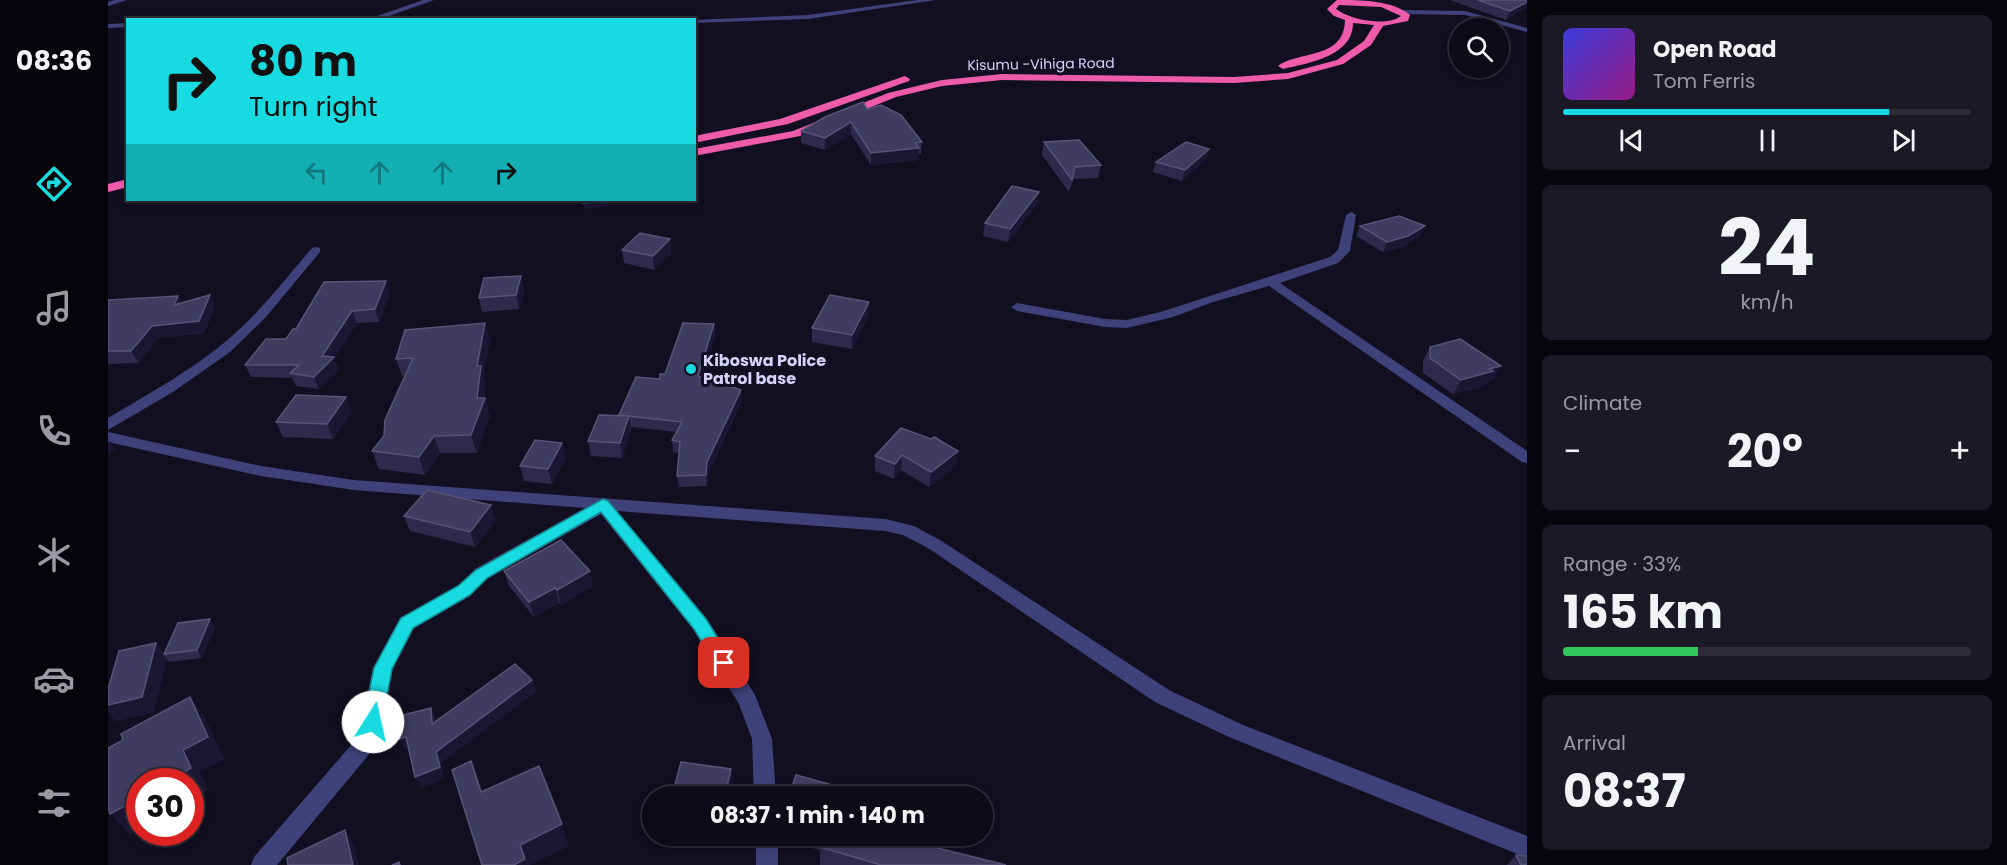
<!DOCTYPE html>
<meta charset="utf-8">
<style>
:root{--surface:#0d0b18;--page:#1b1925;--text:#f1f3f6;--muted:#9a9ba2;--line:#2d2b37;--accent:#18dbe2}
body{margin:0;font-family:Poppins,sans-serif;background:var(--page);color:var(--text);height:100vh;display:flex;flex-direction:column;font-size:22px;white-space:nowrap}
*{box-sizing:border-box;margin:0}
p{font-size:20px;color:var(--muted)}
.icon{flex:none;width:33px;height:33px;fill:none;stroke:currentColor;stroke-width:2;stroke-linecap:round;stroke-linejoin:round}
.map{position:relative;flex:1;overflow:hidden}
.panel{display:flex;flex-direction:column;gap:15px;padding:15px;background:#07060d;width:480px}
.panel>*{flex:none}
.guide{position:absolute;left:18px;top:18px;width:570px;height:183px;border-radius:0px;box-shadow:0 3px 9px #0003,0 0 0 2px var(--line);background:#18dbe2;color:#111;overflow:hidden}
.buttons{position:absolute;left:1341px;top:18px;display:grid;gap:12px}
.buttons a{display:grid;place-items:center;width:60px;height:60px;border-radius:50%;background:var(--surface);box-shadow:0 3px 9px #0003,0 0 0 2px var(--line);font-size:30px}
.speed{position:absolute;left:18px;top:768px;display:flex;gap:12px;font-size:30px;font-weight:700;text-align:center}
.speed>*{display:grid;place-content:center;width:78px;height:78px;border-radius:50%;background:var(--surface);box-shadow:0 3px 9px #0003,0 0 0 2px var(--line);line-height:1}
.speed .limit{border:9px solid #d22;background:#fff;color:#111}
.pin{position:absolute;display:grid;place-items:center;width:51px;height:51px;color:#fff;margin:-26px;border-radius:12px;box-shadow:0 3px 9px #0006}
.me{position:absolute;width:66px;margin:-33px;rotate:10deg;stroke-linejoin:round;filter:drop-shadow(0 0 4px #0008)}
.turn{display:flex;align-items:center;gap:21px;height:126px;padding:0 24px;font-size:27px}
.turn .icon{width:78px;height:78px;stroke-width:2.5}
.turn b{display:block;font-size:42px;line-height:51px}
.lanes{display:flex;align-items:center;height:57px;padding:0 24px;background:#0003;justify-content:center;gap:30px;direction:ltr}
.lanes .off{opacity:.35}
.big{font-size:45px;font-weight:700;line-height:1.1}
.panel .card{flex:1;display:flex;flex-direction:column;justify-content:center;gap:9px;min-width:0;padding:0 21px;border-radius:9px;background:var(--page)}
.panel .dial{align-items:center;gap:0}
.dial b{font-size:78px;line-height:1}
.song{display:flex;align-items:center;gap:18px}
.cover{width:72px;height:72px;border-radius:9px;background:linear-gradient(135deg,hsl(240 70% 55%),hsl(310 70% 35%))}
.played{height:6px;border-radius:3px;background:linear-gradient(90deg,var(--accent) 80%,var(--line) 80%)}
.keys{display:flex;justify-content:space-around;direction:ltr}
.heat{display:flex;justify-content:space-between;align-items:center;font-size:33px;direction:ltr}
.charge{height:9px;border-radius:4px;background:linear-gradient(90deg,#34c759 33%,var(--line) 0)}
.trip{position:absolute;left:534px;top:786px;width:351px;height:60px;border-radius:30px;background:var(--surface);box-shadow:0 3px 9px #0003,0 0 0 2px var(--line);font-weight:700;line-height:60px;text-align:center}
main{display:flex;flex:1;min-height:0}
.tab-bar{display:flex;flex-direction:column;width:108px;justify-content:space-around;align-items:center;background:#05040a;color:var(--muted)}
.tab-bar .icon{width:42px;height:42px}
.tab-bar .active{color:var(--accent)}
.tab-bar b{font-size:27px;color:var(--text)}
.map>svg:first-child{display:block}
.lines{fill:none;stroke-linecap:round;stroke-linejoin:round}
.minor{fill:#3f417a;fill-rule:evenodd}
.highway{fill:#ee5bab;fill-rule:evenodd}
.wall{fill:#2f2a4c}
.shaded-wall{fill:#1b1733}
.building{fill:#403c5f;stroke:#585477;stroke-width:1.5}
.route{fill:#18dbe2;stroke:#108e93;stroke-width:1.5}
.poi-dot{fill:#18dbe2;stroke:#110f20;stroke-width:2}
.labels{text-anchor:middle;stroke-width:6;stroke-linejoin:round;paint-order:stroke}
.far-street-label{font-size:14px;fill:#d5d3fa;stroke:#110f20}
.poi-label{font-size:16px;font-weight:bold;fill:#d5d3fa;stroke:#110f20;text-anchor:start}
</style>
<main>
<nav class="tab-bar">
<b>08:36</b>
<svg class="icon active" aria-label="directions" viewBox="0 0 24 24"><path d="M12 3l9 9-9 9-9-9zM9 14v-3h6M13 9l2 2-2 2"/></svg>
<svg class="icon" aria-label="music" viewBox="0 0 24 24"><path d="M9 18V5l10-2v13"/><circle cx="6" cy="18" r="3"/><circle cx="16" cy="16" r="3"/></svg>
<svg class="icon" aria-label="phone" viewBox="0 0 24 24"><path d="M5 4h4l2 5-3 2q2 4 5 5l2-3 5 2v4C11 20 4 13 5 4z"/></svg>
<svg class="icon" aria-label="climate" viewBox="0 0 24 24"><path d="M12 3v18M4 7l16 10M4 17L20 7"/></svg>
<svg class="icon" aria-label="car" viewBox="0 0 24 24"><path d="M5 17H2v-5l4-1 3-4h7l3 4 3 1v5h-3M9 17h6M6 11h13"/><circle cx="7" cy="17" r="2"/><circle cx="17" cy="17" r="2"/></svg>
<svg class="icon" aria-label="filters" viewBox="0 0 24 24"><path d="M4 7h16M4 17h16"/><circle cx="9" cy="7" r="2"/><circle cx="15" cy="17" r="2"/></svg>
</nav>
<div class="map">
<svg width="1419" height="865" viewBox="0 0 1419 865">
<rect width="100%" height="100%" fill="#110f20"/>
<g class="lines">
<g class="minor">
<polygon points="7,0 19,0 0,6 0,2"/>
<polygon points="315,0 326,0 270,20 258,20"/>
<polygon points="809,0 828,0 700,19 586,23 586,20 583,20 700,15"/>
<polygon points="1294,10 1357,11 1419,28 1419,32 1357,15 1291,14"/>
<polygon points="306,18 508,18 511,20 303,20"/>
<polygon points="20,23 20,27 0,28 0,24"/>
<polygon points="1243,212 1248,215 1242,251 1230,263 1172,283 1419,451 1419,463 1414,462 1161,286 1105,302 1065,317 1019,328 997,327 909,311 903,307 909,303 997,319 1019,320 1056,311 1222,257 1230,250 1238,215"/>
<path d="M 208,247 L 212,248 L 212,252 L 158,317 L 122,352 L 65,392 L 0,430 L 0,418 C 42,393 86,369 123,337 C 154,310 178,278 204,248 Z"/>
<polygon points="0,432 153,466 246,480 777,519 806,526 832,540 1061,690 1135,725 1419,836 1419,858 1121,737 1047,702 820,548 795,535 777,531 509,511 599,619 647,695 664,739 668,796 646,796 644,739 631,704 585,629 493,514 379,579 362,596 306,628 285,668 268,746 169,865 143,865 146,857 251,736 265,668 292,618 350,586 367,569 477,508 246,490 153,476 0,442"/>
<rect x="648" y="836" width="22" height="29"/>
</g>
<g class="highway">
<path d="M 1229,0 C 1253,0 1284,0 1302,15 L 1300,21 L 1275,26 L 1263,45 L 1235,64 L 1180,79 L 1126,83 L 894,80 L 834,86 L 788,97 L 692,136 L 586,156 L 586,149 L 685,131 L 780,93 L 834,80 L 894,74 L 1126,77 L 1180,73 L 1229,60 L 1256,41 L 1266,25 L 1245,23 C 1245,56 1201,63 1175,69 L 1170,66 C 1192,50 1236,60 1237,20 L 1226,16 L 1219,9 ZM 1231,5 L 1273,7 L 1293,16 C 1279,27 1242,20 1228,9 Z"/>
<polygon points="797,76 802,79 801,81 680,124 586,143 586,136 672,119"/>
<polygon points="20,179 20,187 0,192 0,184"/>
</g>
</g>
<g class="wall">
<polygon points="1342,0 1419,0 1398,20"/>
<polygon points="759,109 814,142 813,154 810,154 810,160 763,165 743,134 717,150 693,143 693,131"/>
<polygon points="936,142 993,165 990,178 965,179 961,192 934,155"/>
<polygon points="1101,149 1098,159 1074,181 1045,172 1048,162"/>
<polygon points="931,192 929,204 900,242 875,236 877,223"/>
<polygon points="1252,226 1312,236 1295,247 1275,252 1248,236"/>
<polygon points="562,239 563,253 546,270 516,263 514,250"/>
<polygon points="413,276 416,290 411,309 374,312 371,298"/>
<polygon points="282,293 271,322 249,323 226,358 231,370 211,389 188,386 184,378 143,377 137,365 178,339"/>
<polygon points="0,300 73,303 107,306 96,333 50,338 30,363 0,364"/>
<polygon points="761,302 760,316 744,349 704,342 704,328"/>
<polygon points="377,323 382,340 375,375 378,383 376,398 377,398 382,415 369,453 332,453 317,475 271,469 264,451 276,436 297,376 294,376 288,359"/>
<polygon points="606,324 607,335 594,378 633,390 634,401 600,474 599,486 571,487 569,476 571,453 565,452 564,440 568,432 523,427 523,431 514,458 483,456 480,441 512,416 552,379"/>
<polygon points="1322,347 1385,380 1379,382 1377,386 1345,394 1315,373 1315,361"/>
<polygon points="244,411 225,439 175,437 168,422"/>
<polygon points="850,451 848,466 821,487 793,470 786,479 767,471 767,456"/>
<polygon points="458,458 444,484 416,481 412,466"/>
<polygon points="296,516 388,521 367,547 302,531"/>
<polygon points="396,571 485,586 453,605 451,603 426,617 401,586"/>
<polygon points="107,627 94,658 61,662 59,659 46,712 7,721 48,643 56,654"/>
<polygon points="674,836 804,836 803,841 898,865 712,865 712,850 675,840"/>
<polygon points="1408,855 1419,865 1399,865"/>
</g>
<g class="shaded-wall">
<polygon points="1419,2 1419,8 1398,20 1402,11"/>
<polygon points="743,122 743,134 717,150 717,138"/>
<polygon points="811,148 810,160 763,165 763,153"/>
<polygon points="1101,149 1098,159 1074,181 1077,170"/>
<polygon points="931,192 929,204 900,242 902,229"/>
<polygon points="500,200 501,206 476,209 475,203"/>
<polygon points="1317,226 1312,236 1295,247 1275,252 1279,242"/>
<polygon points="562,239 563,253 546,270 545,256"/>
<polygon points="413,276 416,290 411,309 408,295"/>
<polygon points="278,281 282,293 271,322 267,309"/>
<polygon points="102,295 107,306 96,333 50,338 30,363 23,351 44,326"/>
<polygon points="70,296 76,308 66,305"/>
<polygon points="761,302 760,316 744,349 744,335"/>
<polygon points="244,311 249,323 226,358 231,370 211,389 206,377 214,356"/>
<polygon points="377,323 382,340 375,375 378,383 375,404 377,398 382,415 369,453 363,435 369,398 369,366"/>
<polygon points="606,324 607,335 591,387 590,376"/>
<polygon points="1393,366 1385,380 1379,382 1377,386 1345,394 1353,380 1381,369"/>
<polygon points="633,390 634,401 600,474 599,486 598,475 599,462"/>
<polygon points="238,397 244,411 225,439 219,424"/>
<polygon points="521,416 523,431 514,458 512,443"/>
<polygon points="326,436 332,453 317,475 311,457"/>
<polygon points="2,441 7,449 0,455 0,443"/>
<polygon points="454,443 458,458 444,484 440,469"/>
<polygon points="850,451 848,466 821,487 823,472"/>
<polygon points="794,455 793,470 786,479 787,464"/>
<polygon points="383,505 388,521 367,547 362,532"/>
<polygon points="482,571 485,586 453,605 449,590"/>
<polygon points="447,588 451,603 426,617 421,602"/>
<polygon points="102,619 107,627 94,658 89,650"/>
<polygon points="48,643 59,659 46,712 7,721 0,712 0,705"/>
<polygon points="424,680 428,692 333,763 337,778 313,789 307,777 328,752"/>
<polygon points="82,697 98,719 116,759 92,772 100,790 82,800 82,782 60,782 75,750"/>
<polygon points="323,708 328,719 329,735 324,724"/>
<polygon points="298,737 303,749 297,750 291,739"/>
<polygon points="363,761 372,783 383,814 373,792"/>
<polygon points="623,769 625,784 622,796 617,796"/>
<polygon points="32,798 32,830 22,835 2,814"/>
<polygon points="454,824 461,846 422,865 406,865 412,845"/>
<polygon points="237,830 246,845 251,865 245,865"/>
</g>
<g class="building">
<polygon points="1370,0 1419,0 1419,2 1402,11"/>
<polygon points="755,102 759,109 773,105 793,115 814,142 807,143 811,148 763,153 743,122 717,138 693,131 717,117"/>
<polygon points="971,140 993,165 967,167 964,180 936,142"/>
<polygon points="1078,142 1101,149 1077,170 1048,162"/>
<polygon points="904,186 931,192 902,229 877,223"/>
<polygon points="474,200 500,200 475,203"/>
<polygon points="1291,216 1317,226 1300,236 1279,242 1252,226"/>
<polygon points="532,233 562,239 545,256 514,250"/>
<polygon points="413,276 408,295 371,298 376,278"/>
<polygon points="278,281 267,309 244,311 214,356 226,357 206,377 182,373 191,365 137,365 158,339 178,339 185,329 188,329 216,282"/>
<polygon points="102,295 91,321 44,326 23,351 0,351 0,300 70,296 66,305"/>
<polygon points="722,295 761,302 744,335 704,328"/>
<polygon points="377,323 369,366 373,366 369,398 377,398 363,435 326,436 311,457 264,451 276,436 277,420 305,358 288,359 297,330"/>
<polygon points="575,323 606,324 590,376 633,390 599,462 598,475 569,476 572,442 564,440 574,422 511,415 528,377 552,379 552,374 557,374"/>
<polygon points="1352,339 1393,366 1381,369 1385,371 1353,380 1322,358 1322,347"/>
<polygon points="188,395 238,397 219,424 168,422"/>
<polygon points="491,415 521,416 512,443 480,441"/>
<polygon points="793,428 823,439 826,437 850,451 823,472 794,455 787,464 767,456"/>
<polygon points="427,440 454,443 440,469 412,466"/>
<polygon points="319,490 383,505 362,532 296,516"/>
<polygon points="453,540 482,571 449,590 447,588 421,602 396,571"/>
<polygon points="102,619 89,650 56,654 70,623"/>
<polygon points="48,643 34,697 0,705 0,689 11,651"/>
<polygon points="407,664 424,680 328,752 332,767 307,777 298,737 291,739 291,716 323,708 324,724"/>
<polygon points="82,697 100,737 75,750 83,768 60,782 32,782 32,798 2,814 0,807 0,748 15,740 13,734"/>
<polygon points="363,761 373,792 431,766 454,824 412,845 417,859 406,865 374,865 344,770"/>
<polygon points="573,762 623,769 617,796 564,796"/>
<polygon points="688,775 764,796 681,796"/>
<polygon points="237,830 245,865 180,865 179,858"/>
<polygon points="716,836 802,836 801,841 898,865 773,865 712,847"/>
<polygon points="1408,855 1419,856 1419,865 1413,865"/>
<polygon points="291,862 292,865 284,865"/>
</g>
<polygon class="route" points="495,499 500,501 598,619 622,658 625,663 622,668 616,670 610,668 586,629 493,512 379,578 362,595 305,628 284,669 274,722 271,728 265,730 258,728 255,722 266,668 293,618 350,586 368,570"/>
<circle class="poi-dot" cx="583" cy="369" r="6"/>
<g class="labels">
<g class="far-street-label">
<text transform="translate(933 64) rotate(-1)" y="5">Kisumu -Vihiga Road</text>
</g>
<g class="poi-label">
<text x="595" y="366">Kiboswa Police<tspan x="595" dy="18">Patrol base</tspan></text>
</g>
</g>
</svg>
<div class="buttons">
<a><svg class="icon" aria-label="search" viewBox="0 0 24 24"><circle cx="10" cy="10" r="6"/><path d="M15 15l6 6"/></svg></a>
</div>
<div class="speed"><div class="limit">30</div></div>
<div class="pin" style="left:616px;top:663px;background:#d93025"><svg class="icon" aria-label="arrive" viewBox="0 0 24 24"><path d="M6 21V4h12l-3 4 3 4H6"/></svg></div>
<svg class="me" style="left:265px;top:722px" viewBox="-20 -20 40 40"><circle r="19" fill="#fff"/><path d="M0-13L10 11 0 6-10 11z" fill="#18dbe2"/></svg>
<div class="trip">08:37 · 1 min · 140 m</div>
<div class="guide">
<div class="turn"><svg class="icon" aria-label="right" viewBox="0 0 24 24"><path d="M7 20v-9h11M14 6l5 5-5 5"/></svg><div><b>80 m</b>Turn right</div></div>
<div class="lanes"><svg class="icon off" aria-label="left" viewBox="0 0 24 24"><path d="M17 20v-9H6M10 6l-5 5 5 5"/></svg><svg class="icon off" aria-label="ahead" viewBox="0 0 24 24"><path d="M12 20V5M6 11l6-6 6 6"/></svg><svg class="icon off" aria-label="ahead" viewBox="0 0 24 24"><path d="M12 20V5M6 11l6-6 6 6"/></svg><svg class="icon" aria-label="right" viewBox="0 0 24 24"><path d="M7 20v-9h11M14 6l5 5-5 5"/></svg></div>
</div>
</div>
<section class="panel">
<div class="card">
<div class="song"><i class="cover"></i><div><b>Open Road</b><p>Tom Ferris</p></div></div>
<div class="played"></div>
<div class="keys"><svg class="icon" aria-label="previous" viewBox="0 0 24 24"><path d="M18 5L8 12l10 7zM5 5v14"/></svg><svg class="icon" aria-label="pause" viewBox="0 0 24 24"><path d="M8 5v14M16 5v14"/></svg><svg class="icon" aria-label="next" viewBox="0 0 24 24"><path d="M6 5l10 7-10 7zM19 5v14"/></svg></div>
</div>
<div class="card dial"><b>24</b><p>km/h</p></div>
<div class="card"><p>Climate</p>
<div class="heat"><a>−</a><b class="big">20°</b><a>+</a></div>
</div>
<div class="card"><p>Range · 33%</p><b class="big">165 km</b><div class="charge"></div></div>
<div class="card"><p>Arrival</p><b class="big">08:37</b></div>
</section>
</main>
